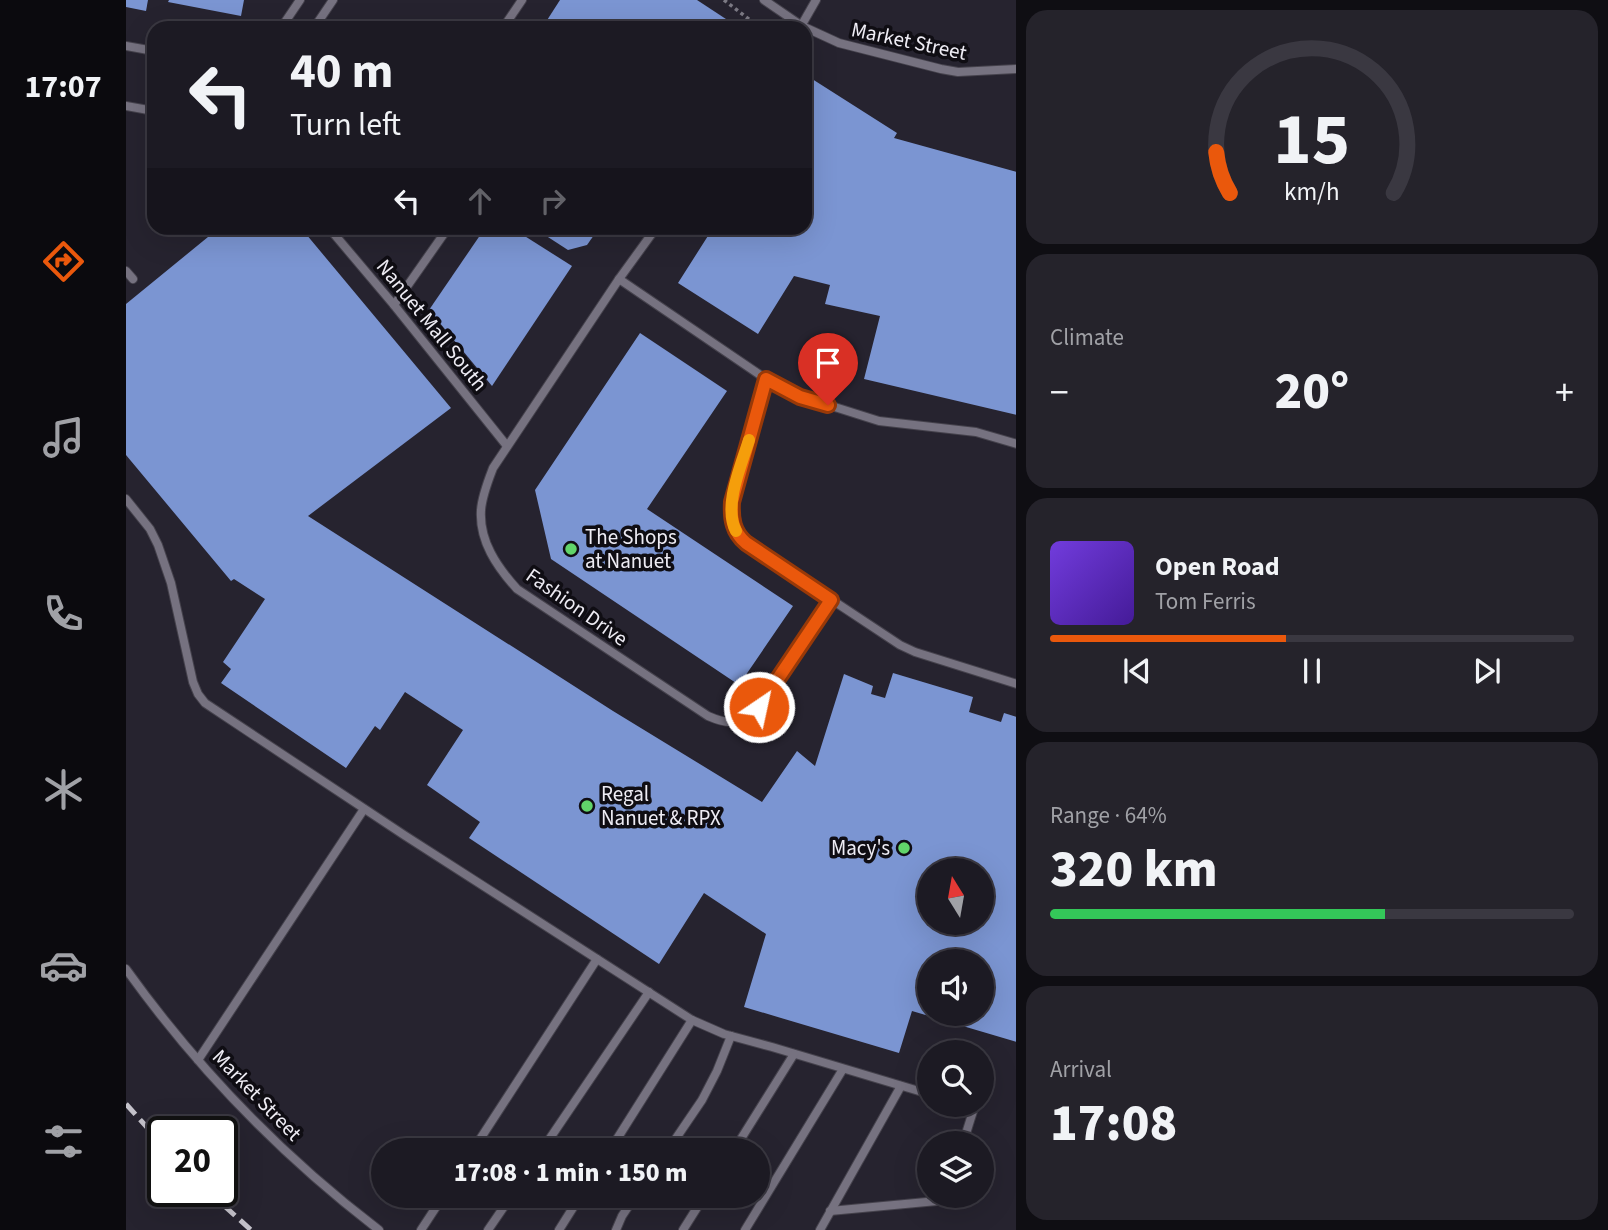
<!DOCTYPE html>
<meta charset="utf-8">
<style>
:root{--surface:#1c1a23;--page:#25232b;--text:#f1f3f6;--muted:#a0a1a6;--line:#3a3841;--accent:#ea580c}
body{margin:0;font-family:"Source Sans 3",sans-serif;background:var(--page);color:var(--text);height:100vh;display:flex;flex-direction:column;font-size:26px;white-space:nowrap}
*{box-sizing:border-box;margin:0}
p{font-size:23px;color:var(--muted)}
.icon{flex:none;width:38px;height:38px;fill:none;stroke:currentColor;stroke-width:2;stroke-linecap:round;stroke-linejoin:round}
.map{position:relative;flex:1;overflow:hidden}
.drawer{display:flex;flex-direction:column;gap:10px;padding:10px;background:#0f0e13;width:592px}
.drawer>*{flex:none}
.banner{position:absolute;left:21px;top:21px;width:665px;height:214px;border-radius:21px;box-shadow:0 7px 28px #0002,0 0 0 2px var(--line);background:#1c1a23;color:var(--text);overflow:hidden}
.needle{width:46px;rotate:349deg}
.tools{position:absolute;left:791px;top:858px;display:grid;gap:14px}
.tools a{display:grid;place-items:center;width:77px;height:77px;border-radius:50%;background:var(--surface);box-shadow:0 7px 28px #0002,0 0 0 2px var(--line);font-size:35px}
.speed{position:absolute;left:21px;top:1116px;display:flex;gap:14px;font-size:35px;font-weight:700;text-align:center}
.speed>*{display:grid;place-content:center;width:91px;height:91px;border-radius:50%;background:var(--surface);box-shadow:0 7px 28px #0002,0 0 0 2px var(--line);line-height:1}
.speed .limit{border:4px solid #111;border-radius:10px;background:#fff;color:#111}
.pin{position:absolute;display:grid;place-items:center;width:60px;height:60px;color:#fff;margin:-72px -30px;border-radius:50% 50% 50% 0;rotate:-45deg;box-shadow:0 0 7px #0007}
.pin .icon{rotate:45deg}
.me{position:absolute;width:77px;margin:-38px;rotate:34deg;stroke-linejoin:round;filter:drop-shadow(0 0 5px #0008)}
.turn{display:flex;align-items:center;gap:24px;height:147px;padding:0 28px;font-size:32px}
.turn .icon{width:91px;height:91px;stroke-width:2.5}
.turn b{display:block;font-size:49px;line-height:60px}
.lanes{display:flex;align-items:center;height:66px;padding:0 28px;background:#0003;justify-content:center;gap:35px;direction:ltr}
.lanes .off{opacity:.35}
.big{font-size:52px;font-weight:800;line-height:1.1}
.drawer .tile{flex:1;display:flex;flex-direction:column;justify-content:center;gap:10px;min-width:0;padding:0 24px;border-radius:21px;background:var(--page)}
.drawer .dial{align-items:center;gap:0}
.dial svg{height:182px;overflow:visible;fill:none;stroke:var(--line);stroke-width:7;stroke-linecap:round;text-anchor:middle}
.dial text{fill:var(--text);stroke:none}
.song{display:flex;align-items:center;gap:21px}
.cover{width:84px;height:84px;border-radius:10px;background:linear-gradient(135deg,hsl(260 70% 55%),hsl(260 70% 35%))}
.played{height:7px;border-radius:4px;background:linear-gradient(90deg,var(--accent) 45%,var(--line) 45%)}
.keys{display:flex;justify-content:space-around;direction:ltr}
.heat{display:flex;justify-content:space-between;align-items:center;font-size:38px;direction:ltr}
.charge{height:10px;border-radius:5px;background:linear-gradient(90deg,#34c759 64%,var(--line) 0)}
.trip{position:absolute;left:245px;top:1138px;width:399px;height:70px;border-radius:35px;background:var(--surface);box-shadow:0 7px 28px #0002,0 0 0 2px var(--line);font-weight:800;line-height:70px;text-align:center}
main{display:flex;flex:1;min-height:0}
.tab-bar{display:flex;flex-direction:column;width:126px;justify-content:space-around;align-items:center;background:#0b0a0e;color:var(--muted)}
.tab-bar .icon{width:49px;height:49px}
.tab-bar .selected{color:var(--accent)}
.tab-bar b{font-size:32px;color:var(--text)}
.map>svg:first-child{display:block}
.building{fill:#7b95d2;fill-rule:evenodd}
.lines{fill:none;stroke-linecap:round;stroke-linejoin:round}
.lane-casing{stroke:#45424c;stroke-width:10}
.path{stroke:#7c7a84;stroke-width:3.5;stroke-dasharray:3.5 3.5;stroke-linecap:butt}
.lane{stroke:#767280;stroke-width:8}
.rail{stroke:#c4c2ca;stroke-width:5;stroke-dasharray:14 7;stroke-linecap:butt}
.route-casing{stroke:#983908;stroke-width:18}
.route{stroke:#ea580c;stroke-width:12}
.slow{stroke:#f59e0b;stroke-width:12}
.poi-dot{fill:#61d46a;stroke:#0f0d13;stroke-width:2.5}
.labels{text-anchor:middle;stroke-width:7;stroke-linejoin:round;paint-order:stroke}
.street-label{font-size:21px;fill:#eeecf4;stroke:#0f0d13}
.poi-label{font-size:21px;fill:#eeecf4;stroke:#0f0d13;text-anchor:start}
</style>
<main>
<nav class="tab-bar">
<b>17:07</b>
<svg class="icon selected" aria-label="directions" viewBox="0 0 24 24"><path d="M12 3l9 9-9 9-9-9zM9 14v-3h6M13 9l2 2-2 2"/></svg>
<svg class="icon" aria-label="music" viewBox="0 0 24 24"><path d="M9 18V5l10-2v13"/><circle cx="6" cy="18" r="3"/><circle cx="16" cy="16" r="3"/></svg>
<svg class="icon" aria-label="phone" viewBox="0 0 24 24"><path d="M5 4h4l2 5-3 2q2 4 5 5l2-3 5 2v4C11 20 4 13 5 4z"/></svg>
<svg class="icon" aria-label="climate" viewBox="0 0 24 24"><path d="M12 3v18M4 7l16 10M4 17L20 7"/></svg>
<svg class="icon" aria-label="car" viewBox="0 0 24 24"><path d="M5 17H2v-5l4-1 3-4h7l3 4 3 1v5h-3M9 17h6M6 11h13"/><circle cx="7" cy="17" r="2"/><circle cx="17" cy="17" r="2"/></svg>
<svg class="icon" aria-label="filters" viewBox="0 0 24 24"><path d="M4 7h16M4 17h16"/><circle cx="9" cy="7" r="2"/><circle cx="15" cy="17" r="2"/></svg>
</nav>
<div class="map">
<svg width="891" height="1230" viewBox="0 0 891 1230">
<rect width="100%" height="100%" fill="#26232f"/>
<g class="building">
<polygon points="0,0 22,0 20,11 0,7"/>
<polygon points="43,0 118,0 115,16 42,2"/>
<polygon points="434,0 571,0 603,21 599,28 416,28"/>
<polygon points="683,77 771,133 768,138 891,172 891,415 738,379 754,316 699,304 704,285 668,276 632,334 552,283 587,228 679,228 679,84"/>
<path d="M 93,228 L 175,228 L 325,408 L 182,516 L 487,711 L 636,802 L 671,751 L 689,766 L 718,674 L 747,686 L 745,694 L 759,698 L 767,673 L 847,697 L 843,712 L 875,722 L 878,713 L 891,717 L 891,1042 L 786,1011 L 773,1053 L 618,1007 L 640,934 L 578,893 L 533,964 L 343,838 L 354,822 L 301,785 L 337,730 L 279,692 L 254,730 L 249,726 L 220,768 L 95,683 L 105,669 L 97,662 L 139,599 L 108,579 L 105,581 L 0,455 L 0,304 ZM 803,870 L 856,870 L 856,922 L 803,922 ZM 803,961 L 856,961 L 856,1013 L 803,1013 Z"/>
<polygon points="359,228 386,228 446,266 366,386 303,310"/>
<polygon points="408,228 473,228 461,245 442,250"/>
<polygon points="514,333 601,391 521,509 667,606 613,685 425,559 409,490"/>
</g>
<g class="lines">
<defs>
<g id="lane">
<polyline points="638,0 676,26 713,43 815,69 832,72 891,69"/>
<polyline points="155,28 174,0"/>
<polyline points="188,28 207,0"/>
<polyline points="377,28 396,0"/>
<polyline points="674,28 690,0"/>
<polyline points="0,46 28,51"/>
<polyline points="0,106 28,111"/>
<polyline points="203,228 268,305 381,446"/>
<path d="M 530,228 L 493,279 L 367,468 C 362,481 356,496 355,510 C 353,541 371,567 391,589 L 582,716 C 598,723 612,726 627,714 L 705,600"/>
<polyline points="0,271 7,279"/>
<polyline points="493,279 640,379 674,396 753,421 850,432 891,444"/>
<polyline points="268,305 322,228"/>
<path d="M 640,379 L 605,502 C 605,519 607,532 620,543 L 774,645 L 789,652 L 891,684"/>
<polyline points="0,499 24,529 32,545 45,583 67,682 72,694 79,703 278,835 566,1020 598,1034 646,1047 803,1094"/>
<path d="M 0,969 C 71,1068 156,1156 253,1230"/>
<polyline points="72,1060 238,809"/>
<polyline points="836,1104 848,1108 837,1143"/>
<polyline points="347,1150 471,959"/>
<polyline points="416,1150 523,992"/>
<polyline points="484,1150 566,1020"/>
<polyline points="542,1150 576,1100 591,1071 605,1036"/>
<polyline points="608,1150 668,1054"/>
<polyline points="704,1211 811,1201 817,1195"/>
<polyline points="295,1230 318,1195"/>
<polyline points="362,1230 386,1195"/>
<polyline points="433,1230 455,1195"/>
<polyline points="490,1230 496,1216 510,1195"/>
<polyline points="557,1230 579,1195"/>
<polyline points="619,1230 717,1069"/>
<polyline points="694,1230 775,1086"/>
</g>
</defs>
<use href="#lane" class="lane-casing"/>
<polyline class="path" points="598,0 633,27"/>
<use href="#lane" class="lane"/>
<g class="rail">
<polyline points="0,1104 37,1145"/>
<polyline points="83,1192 125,1230"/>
</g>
</g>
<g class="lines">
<defs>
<path id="route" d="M 633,707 L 705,600 L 620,543 C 607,532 605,519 606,502 L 640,379 L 674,397 L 702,405"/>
</defs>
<use href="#route" class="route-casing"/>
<use href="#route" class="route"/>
<path class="slow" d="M 610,531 C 597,506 615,466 623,440"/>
</g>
<g class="poi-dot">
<circle cx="445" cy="549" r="7"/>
<circle cx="461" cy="806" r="7"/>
<circle cx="778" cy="848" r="7"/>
</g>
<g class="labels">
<g class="street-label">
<text transform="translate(783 41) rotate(12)" y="7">Market Street</text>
<text transform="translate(306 325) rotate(51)" y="7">Nanuet Mall South</text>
<text transform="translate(451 607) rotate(35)" y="7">Fashion Drive</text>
<text transform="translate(131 1095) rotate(46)" y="7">Market Street</text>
</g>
<g class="poi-label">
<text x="459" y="544">The Shops<tspan x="459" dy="24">at Nanuet</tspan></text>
<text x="475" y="801">Regal<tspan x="475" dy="24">Nanuet &amp; RPX</tspan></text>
<text x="764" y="855" text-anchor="end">Macy's</text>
</g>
</g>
</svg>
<div class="tools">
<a><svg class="needle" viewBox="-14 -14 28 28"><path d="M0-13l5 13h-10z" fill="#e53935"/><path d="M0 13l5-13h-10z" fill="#a0a1a6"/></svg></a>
<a><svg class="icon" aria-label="sound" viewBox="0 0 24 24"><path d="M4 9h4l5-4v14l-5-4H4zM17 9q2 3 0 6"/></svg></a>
<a><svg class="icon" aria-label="search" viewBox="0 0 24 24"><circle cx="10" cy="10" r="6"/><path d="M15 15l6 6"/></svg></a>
<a><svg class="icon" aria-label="layers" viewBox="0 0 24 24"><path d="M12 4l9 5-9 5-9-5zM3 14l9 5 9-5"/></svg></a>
</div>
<div class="speed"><div class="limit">20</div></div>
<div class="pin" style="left:702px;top:405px;background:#d93025"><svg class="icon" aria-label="arrive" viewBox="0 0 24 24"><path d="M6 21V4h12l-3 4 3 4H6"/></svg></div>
<svg class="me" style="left:633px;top:707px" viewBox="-20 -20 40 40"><circle r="17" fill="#ea580c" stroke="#fff" stroke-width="3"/><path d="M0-11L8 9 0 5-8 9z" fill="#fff"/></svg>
<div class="trip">17:08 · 1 min · 150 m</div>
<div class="banner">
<div class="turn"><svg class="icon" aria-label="left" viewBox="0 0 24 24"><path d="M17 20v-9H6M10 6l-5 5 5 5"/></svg><div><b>40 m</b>Turn left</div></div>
<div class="lanes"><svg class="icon" aria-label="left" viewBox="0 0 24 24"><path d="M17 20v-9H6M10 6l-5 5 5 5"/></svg><svg class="icon off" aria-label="ahead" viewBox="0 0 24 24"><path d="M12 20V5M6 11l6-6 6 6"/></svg><svg class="icon off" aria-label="right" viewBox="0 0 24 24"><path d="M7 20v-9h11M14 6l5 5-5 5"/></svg></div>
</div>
</div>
<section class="drawer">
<div class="tile dial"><svg viewBox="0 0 100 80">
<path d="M14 69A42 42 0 1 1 86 69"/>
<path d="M14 69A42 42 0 0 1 8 51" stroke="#ea580c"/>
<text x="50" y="56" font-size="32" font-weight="700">15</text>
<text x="50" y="72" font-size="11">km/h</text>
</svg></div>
<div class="tile"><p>Climate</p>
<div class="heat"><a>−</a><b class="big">20°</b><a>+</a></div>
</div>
<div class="tile">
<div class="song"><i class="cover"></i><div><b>Open Road</b><p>Tom Ferris</p></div></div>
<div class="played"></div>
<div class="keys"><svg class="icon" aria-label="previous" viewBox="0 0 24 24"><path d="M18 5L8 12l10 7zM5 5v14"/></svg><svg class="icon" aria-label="pause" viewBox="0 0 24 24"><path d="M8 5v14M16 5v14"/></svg><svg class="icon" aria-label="next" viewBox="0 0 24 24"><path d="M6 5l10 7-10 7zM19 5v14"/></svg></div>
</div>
<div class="tile"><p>Range · 64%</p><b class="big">320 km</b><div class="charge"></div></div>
<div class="tile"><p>Arrival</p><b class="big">17:08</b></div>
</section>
</main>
